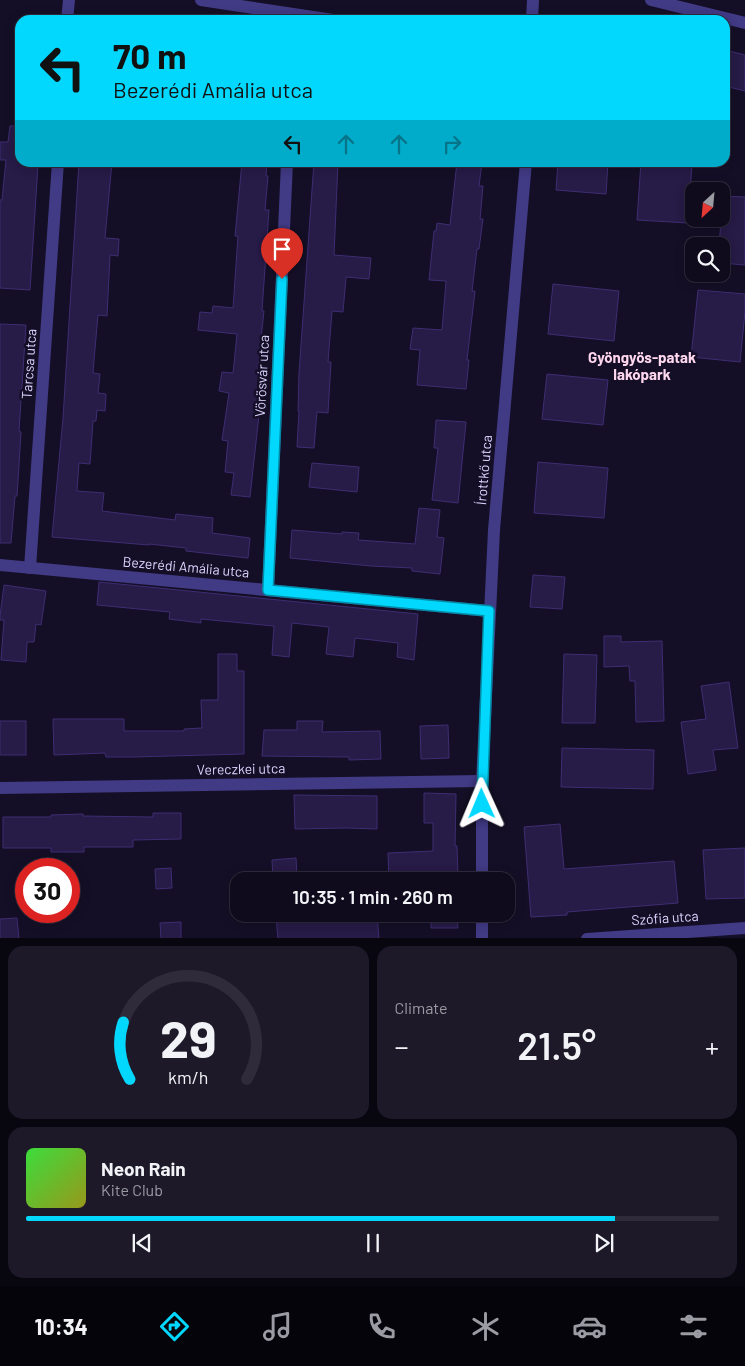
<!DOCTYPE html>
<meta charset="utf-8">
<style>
:root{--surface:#0f0b1c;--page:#1d1929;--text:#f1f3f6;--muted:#9b9ba3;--line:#2f2b3b;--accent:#02d7fe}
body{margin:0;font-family:Barlow,sans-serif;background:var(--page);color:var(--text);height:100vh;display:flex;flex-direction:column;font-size:19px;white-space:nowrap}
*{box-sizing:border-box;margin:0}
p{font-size:16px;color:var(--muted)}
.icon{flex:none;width:28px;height:28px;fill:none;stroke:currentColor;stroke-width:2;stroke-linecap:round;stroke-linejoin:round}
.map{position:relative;height:938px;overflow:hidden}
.side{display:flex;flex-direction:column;gap:8px;padding:8px;background:#08060f;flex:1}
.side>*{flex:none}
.banner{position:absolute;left:15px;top:15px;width:715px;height:152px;border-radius:15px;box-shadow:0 2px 12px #0003,0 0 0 1px var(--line);background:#02d7fe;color:#111;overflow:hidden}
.needle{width:32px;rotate:206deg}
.fabs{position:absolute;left:685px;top:182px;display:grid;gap:10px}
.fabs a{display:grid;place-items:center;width:45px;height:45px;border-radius:10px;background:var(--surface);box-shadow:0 2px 12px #0003,0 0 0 1px var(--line);font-size:25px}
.speed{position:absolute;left:15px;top:858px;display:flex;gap:10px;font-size:25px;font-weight:700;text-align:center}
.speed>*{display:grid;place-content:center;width:65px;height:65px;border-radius:50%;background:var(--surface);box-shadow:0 2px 12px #0003,0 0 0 1px var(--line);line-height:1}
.speed .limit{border:8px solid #d22;background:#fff;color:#111}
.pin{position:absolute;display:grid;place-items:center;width:42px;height:42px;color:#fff;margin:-51px -21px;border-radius:50% 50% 50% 0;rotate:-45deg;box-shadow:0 0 5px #0007}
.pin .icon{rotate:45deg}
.me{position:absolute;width:55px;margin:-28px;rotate:359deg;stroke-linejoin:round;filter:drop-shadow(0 0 4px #0008)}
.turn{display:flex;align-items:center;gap:18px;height:105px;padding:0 15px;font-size:22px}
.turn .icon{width:65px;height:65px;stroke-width:2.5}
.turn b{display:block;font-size:35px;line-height:42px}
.lanes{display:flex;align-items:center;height:48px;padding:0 15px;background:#0003;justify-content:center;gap:25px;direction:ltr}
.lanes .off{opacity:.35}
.big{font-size:38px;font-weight:600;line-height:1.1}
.side .tile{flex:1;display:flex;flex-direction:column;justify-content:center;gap:8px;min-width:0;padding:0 18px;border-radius:15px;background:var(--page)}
.side .dial{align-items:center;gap:0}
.dial svg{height:130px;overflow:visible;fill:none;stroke:var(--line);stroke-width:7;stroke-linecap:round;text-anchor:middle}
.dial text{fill:var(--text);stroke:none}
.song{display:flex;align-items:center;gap:15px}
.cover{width:60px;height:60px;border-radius:8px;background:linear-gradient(135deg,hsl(120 70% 55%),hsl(60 70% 35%))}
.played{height:5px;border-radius:2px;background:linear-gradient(90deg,var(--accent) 85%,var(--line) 85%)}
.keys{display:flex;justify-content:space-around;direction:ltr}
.heat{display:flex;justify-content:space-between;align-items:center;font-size:28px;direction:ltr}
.side .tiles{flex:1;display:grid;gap:8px;grid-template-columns:1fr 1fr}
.tile:last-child{grid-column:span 2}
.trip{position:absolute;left:230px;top:872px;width:285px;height:50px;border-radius:15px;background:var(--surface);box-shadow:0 2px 12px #0003,0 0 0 1px var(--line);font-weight:600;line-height:50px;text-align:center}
.dock{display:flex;height:80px;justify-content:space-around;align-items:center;background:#06040b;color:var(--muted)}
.dock .icon{width:35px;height:35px}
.dock .active{color:var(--accent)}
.dock b{font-size:22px;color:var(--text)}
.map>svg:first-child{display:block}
.building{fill:#271b47;stroke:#3f2d73}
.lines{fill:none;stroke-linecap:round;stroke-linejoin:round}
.minor{stroke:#413a85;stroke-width:12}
.route-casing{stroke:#018ca5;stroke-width:12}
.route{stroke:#02d7fe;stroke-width:9}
.labels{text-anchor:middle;stroke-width:5;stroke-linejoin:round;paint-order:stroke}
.street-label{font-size:14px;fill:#dcd5ff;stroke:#140f26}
.neighbourhood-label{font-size:15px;font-weight:bold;fill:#ffd7ee;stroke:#140f26}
</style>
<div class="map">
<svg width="745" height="939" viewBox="0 0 745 939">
<rect width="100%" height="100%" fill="#140f26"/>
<g class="building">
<polygon points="725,50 745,55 745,91 725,86"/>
<polygon points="10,126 20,126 20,163 38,165 30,290 0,288 0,200 2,200 6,160 0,160 0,142 8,142"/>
<polygon points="79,162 112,162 105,238 119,239 118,256 110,255 107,316 98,315 94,360 93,373 100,374 98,393 106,394 105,411 97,410 96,421 93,421 90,464 79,463 77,491 104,493 102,511 175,520 176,514 213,518 212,533 250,538 248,558 186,551 186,548 149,544 149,545 52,537 63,418"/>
<polygon points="242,162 267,162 266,176 268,176 265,210 269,210 262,311 264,311 257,376 260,376 255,414 259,415 250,497 231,495 234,473 225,472 228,441 222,440 229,393 219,391 222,372 233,373 237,334 198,330 200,312 212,313 213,306 233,308 238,236 235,236"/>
<polygon points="314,162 338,162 334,255 371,258 369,279 346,277 343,312 332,311 328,362 331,362 328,413 317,412 314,448 297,447 299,411 298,411 299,373"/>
<polygon points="457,162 482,162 479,186 483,186 480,219 483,219 479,249 477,249 472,291 475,291 467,360 469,360 466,389 417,385 420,350 410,349 413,328 442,330 446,281 429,280 434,231 436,231 437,223 450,225"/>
<polygon points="558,162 608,162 606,194 556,190"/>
<polygon points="641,162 692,164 688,223 637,220"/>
<polygon points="723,196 745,197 745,265 721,263 721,246 719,246"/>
<polygon points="553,284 619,291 614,341 548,334"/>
<polygon points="698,290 745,294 745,312 740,362 691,357"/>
<polygon points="0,324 26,325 19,431 21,432 19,465 17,496 15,496 11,543 0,543"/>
<polygon points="547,374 608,380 603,425 542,419"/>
<polygon points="436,420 466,422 458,503 432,500 438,448 434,448"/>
<polygon points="538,462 608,468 604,518 534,513"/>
<polygon points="312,463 359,467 357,492 309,487"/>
<polygon points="419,508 440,510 437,537 444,538 440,574 412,571 412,568 371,566 290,558 292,530 342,534 342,532 359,533 358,540 415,544"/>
<polygon points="533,575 565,577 562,609 530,607"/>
<polygon points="99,582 418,614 414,660 397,657 398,643 355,638 353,657 326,654 329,627 292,623 289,657 272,655 274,626 201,619 201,623 169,619 170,612 97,605"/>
<polygon points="4,585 46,591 41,625 36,624 34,642 27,642 26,662 1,660 4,620 0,620 0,616"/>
<polygon points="604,636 621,636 621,642 662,641 664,721 636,722 635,681 630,681 629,666 604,667"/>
<polygon points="218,654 237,654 237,671 244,671 244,754 133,757 106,757 105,753 54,755 53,719 124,719 124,731 184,731 184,729 202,728 201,700 218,700"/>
<polygon points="564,654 597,655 595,723 562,723"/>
<polygon points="729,682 738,748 713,750 716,770 688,774 681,722 706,719 701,686"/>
<rect x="0" y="721" width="26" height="34"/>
<polygon points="297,721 323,721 322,732 380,731 381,759 349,760 349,757 262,756 264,730 297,730"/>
<polygon points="448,725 449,758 421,759 420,726"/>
<polygon points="562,748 654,750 653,789 561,787"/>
<polygon points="424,793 456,794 455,846 457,846 458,878 389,881 388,853 433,851 433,823 424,823"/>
<polygon points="294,795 377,796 377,829 346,828 295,829"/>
<polygon points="153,813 181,813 181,839 133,840 133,847 84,847 84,852 51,852 51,848 3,848 3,817 51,817 51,815 83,814 83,816 153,817"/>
<polygon points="560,824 564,869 674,861 678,903 567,912 567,915 531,917 524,827"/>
<polygon points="745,848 745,898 706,899 703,850"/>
<polygon points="296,858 297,877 273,879 272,860"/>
<polygon points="171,868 172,888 156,889 155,869"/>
<polygon points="289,914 377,914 379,939 278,939 276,917 289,916"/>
<polygon points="431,914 457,914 458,928 431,928"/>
<polygon points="17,918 19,939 0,939 0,919"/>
<polygon points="181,922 181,939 161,939 160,923"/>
</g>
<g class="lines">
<g class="minor">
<polyline points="201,0 333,20"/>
<polyline points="651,0 745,23"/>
<polyline points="67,20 69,0"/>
<polyline points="532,20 533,0"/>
<polyline points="0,565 489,611"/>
<polyline points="30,568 58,162"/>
<polyline points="268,590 287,162"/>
<polyline points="0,788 482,781"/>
<polyline points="482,881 482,781 494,530 526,162"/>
<polyline points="482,939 482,914"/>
<polyline points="587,939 745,928"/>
</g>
</g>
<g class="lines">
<defs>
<polyline id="route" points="282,279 268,590 489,611 482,804"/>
</defs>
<use href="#route" class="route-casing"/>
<use href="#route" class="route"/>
</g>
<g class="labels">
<g class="street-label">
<text transform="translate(29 364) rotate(-86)" y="5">Tarcsa utca</text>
<text transform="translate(262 376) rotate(-87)" y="5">Vörösvár utca</text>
<text transform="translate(484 470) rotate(-85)" y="5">Írottkő utca</text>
<text transform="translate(186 567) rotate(5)" y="5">Bezerédi Amália utca</text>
<text transform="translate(241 769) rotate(-1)" y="5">Vereczkei utca</text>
<text transform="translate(665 918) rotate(-4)" y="5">Szófia utca</text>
</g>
<g class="neighbourhood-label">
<text x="642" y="363">Gyöngyös-patak<tspan x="642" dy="17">lakópark</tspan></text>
</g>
</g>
</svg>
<div class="fabs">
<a><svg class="needle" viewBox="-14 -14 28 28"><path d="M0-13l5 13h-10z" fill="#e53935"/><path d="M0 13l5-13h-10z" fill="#9b9ba3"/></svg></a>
<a><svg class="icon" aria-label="search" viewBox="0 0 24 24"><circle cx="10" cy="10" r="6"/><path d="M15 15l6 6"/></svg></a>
</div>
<div class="speed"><div class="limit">30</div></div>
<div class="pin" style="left:282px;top:279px;background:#d93025"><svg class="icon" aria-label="arrive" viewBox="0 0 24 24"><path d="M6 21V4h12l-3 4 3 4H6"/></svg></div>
<svg class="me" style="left:482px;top:804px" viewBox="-20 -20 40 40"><path d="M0-17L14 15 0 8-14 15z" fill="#02d7fe" stroke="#fff" stroke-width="4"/></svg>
<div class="trip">10:35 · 1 min · 260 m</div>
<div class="banner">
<div class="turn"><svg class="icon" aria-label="left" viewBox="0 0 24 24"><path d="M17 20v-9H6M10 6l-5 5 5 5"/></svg><div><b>70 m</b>Bezerédi Amália utca</div></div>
<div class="lanes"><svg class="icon" aria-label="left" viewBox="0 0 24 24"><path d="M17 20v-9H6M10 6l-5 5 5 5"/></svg><svg class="icon off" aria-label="ahead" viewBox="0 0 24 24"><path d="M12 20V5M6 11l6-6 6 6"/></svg><svg class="icon off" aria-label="ahead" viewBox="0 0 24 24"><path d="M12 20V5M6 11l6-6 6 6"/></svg><svg class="icon off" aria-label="right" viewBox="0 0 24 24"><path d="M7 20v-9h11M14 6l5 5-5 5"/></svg></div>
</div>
</div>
<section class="side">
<div class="tiles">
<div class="tile dial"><svg viewBox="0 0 100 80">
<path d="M14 69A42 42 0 1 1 86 69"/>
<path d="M14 69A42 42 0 0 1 10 34" stroke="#02d7fe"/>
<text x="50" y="56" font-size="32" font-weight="700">29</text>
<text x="50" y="72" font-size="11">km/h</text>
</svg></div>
<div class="tile"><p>Climate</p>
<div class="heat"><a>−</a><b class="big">21.5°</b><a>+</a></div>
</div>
<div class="tile">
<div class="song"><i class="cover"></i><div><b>Neon Rain</b><p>Kite Club</p></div></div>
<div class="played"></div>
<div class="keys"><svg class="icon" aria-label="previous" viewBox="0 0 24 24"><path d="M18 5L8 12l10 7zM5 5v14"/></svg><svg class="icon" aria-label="pause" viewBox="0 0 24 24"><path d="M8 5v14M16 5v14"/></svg><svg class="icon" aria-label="next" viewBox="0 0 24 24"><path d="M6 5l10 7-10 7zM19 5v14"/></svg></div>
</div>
</div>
</section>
<nav class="dock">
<b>10:34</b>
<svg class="icon active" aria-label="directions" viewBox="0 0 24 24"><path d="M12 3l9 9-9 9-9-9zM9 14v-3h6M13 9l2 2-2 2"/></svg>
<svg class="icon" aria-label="music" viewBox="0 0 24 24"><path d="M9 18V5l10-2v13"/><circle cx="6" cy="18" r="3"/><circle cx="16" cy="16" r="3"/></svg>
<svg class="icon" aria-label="phone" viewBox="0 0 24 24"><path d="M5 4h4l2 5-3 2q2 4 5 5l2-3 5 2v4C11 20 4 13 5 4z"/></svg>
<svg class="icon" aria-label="climate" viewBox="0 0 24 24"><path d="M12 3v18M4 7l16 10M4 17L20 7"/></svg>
<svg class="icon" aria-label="car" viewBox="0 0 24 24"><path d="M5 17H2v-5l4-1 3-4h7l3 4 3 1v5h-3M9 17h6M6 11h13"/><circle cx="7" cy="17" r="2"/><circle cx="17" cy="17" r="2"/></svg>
<svg class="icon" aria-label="filters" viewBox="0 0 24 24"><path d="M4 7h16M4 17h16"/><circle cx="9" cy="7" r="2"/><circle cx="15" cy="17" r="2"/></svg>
</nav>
